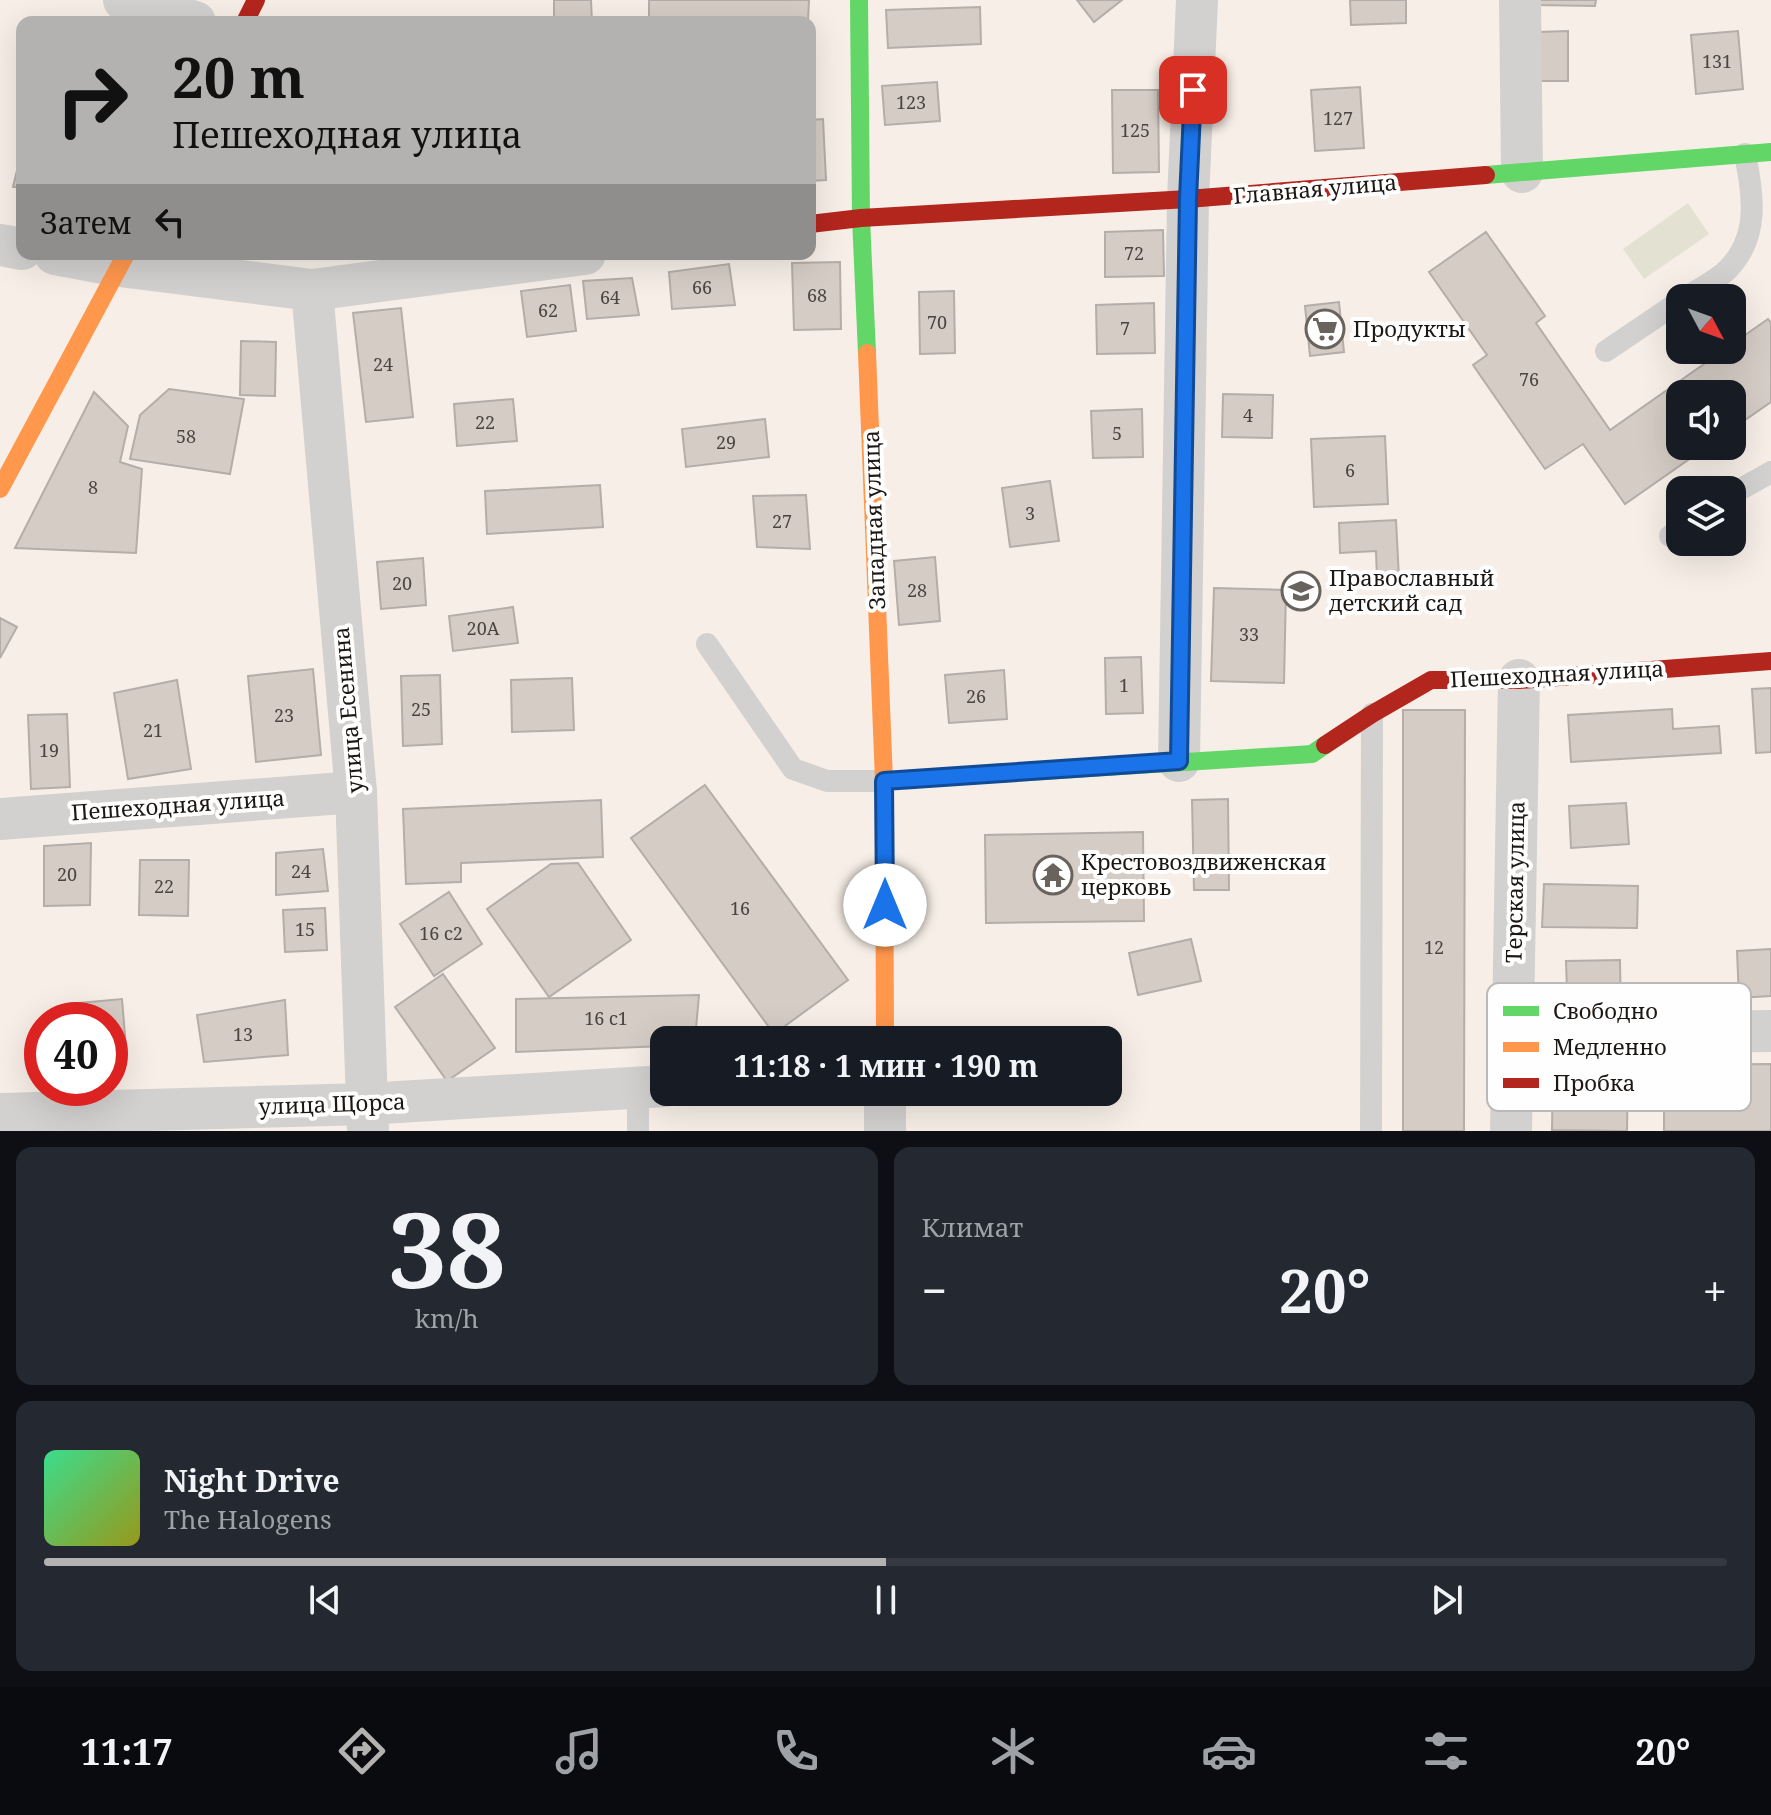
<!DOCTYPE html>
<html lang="ru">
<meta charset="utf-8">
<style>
:root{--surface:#171b24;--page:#242831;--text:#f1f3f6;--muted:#9ea1a6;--line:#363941;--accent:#b4b2b1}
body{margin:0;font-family:"Noto Serif",serif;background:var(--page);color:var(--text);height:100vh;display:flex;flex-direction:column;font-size:30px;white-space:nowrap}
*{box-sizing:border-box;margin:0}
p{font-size:26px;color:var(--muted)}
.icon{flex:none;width:44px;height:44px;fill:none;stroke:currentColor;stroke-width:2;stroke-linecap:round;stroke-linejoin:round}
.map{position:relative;height:1131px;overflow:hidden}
.panel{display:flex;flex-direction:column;gap:16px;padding:16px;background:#0d0f14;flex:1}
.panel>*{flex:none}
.top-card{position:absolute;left:16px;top:16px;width:800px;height:244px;border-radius:16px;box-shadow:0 8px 32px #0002;background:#b4b2b1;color:#111;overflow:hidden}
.needle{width:52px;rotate:131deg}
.controls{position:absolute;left:1666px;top:284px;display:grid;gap:16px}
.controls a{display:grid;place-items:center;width:80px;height:80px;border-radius:16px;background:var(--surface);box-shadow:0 8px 32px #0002;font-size:40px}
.speed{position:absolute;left:24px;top:1002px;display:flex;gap:16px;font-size:40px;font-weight:700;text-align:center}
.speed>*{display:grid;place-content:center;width:104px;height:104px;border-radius:50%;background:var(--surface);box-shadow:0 8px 32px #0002;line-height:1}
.speed .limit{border:12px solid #d22;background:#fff;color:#111}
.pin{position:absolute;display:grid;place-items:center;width:68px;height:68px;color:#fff;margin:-34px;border-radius:16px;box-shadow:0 4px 12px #0006}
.me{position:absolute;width:88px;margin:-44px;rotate:0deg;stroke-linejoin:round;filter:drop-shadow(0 0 6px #0008)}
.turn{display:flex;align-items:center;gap:28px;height:168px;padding:0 24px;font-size:36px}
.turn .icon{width:104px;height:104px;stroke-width:2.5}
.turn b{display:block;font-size:56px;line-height:68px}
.then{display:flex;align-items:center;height:76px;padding:0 24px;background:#0003;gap:16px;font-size:30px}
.big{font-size:60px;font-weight:700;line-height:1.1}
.panel .tile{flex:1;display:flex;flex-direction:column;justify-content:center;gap:12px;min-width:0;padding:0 28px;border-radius:16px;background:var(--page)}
.panel .dial{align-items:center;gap:0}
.dial b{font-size:104px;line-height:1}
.song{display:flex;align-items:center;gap:24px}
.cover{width:96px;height:96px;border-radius:12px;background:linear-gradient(135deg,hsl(150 70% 55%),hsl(60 70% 35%))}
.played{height:8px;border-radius:4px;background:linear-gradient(90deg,var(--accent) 50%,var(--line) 50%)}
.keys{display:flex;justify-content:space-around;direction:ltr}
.heat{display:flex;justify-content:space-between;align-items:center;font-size:44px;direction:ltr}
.panel .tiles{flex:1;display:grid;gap:16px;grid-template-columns:1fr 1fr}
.tile:last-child{grid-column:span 2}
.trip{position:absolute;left:650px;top:1026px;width:472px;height:80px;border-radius:16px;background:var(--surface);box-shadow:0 8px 32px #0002;font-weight:700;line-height:80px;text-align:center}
.tabs{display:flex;height:128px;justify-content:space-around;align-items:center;background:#090b0e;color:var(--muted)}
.tabs .icon{width:56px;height:56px}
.tabs .on{color:var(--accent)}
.tabs b{font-size:36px;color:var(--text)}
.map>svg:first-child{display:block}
.green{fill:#e3e1d2}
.building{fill:#d5ccc5;stroke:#b4ada8;stroke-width:2}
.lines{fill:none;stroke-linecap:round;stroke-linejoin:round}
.lane{stroke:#d2d1cf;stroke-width:22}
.street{stroke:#d2d1cf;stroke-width:42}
.fast{stroke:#63d668;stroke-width:18}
.slow{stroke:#ff974d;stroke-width:18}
.jam{stroke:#b3261e;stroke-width:18}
.route-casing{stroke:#114b97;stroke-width:20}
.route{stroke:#1a73e8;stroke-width:14}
.labels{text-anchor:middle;stroke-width:8;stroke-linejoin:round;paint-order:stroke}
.number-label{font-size:18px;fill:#4b4440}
.street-label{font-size:22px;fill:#1d1713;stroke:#fefefe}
.poi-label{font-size:22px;fill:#1d1713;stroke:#fefefe;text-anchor:start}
.key{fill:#fefefe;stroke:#bab9b8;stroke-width:2}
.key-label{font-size:22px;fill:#1d1713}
</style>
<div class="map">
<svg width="1771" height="1131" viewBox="0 0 1771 1131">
<rect width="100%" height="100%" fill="#f7efe7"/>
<polygon class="green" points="1688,203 1709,234 1644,279 1623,249"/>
<g class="building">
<polygon points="554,0 591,0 592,22 554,22"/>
<polygon points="649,0 809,0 808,20 649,22"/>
<polygon points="1077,0 1122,0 1094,22"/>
<polygon points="1350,0 1406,0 1406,23 1351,25"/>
<polygon points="1534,0 1596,0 1595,6 1534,5"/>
<polygon points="980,7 981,44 888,48 886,10"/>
<polygon points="1568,31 1568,81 1537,81 1537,32"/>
<polygon points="1738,31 1743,89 1696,94 1691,35"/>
<polygon points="937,82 940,121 885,125 882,86"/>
<polygon points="1360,87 1364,148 1315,151 1311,90"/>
<polygon points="1112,90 1158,90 1159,172 1113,173"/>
<polygon points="823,119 826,180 810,181 810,120"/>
<polygon points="22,150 22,188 13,187"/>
<polygon points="1163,230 1164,276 1105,277 1105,232"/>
<polygon points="1486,232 1545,316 1536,323 1610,430 1724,350 1732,350 1732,344 1768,319 1771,323 1771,402 1732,429 1732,394 1680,394 1680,446 1708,446 1625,504 1583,444 1545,469 1473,365 1487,355 1429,272"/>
<polygon points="840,262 841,329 794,330 792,263"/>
<polygon points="729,264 735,305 672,309 669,272"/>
<polygon points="632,278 639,315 587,319 583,281"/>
<polygon points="570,285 576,331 527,337 521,291"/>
<polygon points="954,291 955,353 920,354 919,292"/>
<polygon points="1339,302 1344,352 1310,356 1305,306"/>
<polygon points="1154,303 1155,353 1097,354 1096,305"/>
<polygon points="401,308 413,417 366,422 353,313"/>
<polygon points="241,341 276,342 275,396 240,395"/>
<polygon points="169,389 244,399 230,474 130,459 140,415"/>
<polygon points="94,392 128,426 120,462 142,469 136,553 15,548"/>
<polygon points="1223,394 1273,395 1272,438 1222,437"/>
<polygon points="513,399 517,441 457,446 454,404"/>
<polygon points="1142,409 1143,457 1093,458 1091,411"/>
<polygon points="765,419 769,457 686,467 682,429"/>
<polygon points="1385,436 1388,504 1314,507 1311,439"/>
<polygon points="1050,481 1059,541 1010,547 1002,488"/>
<polygon points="600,485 603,527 487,534 485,491"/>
<polygon points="806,495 810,549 757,547 753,496"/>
<polygon points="1396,520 1399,578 1377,579 1376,551 1340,553 1339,523"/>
<polygon points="935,557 940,621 899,625 894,561"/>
<polygon points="423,558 426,605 381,609 377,562"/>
<polygon points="1214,588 1286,590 1284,683 1211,681"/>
<polygon points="513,607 518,643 453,651 449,616"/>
<polygon points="0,618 17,627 0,658"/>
<polygon points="1141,657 1143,713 1106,714 1105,658"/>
<polygon points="313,669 321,755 256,762 248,676"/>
<polygon points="1004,670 1007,719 949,723 945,675"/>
<polygon points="440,675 442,744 403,746 401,676"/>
<polygon points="572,678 574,730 512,732 511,680"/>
<polygon points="177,680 191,769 128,779 114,693"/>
<polygon points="1771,688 1771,752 1756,753 1752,689"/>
<polygon points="1672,709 1673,729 1719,726 1721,753 1571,762 1568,715"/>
<polygon points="1403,710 1465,710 1464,1131 1403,1131"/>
<polygon points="67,714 70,787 31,789 28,715"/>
<polygon points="705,785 848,980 774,1034 631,838"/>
<polygon points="1228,799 1229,890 1194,890 1192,800"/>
<polygon points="601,800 603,857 461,863 461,882 406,884 403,809"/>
<polygon points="1626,803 1629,844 1571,848 1569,806"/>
<polygon points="1143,832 1144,921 986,923 985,835"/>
<polygon points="91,843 90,905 44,906 44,846"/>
<polygon points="323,849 328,891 276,895 276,853"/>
<polygon points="140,860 189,860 188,916 139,915"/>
<polygon points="578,863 631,940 549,997 487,909 551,864"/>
<polygon points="1544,884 1638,886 1637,928 1542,927"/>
<polygon points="449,892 482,944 434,976 400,924"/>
<polygon points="325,908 327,950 285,952 283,910"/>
<polygon points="1191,939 1201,981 1138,995 1129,953"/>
<polygon points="1771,949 1771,996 1739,998 1737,951"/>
<polygon points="1620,960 1621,1019 1568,1021 1566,961"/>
<polygon points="443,974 495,1048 447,1081 395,1007"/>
<polygon points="699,995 695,1040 664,1040 664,1046 516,1052 516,999"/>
<polygon points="122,999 126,1047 110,1048 110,1020 69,1020 68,1004"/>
<polygon points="285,1000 288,1055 204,1062 197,1015"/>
<polygon points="1553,1064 1628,1064 1627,1131 1552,1130"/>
<polygon points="1771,1064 1771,1131 1664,1131 1664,1065"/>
</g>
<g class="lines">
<g class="lane">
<path d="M 1685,298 C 1698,289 1717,281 1728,269 C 1760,236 1753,196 1745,154"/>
<polyline points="1606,351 1680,301"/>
<polyline points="1732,494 1771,472"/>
<polyline points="1670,536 1680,529"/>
<polyline points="707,644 793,769 827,781 884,781"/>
<polyline points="638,1087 638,1131"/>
<polyline points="1371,1131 1372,714"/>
</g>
<g class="street">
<polyline points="124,0 195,22"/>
<polyline points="1520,0 1522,172"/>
<polyline points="0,245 22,249"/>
<polyline points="55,254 120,266 312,290 585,254"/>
<polyline points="312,290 356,792 368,1131"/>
<polyline points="1179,761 1188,199 1197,0"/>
<polyline points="0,819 356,792"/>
<polyline points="1512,1034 1771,1031"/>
<polyline points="885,1092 885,1131"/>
<polyline points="0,1114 366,1104 664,1086"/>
<polyline points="1511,1131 1519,680"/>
</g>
<g class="fast">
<polyline points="859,0 861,218 867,353"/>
<polyline points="1486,175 1771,152"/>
<polyline points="884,781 1312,754 1325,745"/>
</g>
<g class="slow">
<polyline points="867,353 884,781 885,1040"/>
<polyline points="0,489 126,254"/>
</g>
<g class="jam">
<polyline points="245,22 256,0"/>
<polyline points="810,224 861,218 1188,199 1486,175"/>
<polyline points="1325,745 1372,714 1431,680 1519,680 1771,661"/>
</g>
</g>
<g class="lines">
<defs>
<polyline id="route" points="885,905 884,781 1179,761 1188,199 1193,90"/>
</defs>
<use href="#route" class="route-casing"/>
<use href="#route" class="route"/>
</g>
<defs>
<symbol id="supermarket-ring" viewBox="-11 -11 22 22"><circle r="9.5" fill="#fefefe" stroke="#69635d" stroke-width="1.5"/><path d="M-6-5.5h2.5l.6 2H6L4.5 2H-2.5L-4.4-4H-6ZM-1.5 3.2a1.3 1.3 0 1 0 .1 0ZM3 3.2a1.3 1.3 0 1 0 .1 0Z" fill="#69635d"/></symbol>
<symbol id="school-ring" viewBox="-11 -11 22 22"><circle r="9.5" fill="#fefefe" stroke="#69635d" stroke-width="1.5"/><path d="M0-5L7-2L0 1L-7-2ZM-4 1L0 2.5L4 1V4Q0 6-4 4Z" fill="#69635d"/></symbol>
<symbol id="temple-ring" viewBox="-11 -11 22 22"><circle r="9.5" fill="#fefefe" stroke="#69635d" stroke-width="1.5"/><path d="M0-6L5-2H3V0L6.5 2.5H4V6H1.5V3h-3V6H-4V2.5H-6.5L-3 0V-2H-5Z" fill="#69635d"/></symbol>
</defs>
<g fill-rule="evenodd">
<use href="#supermarket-ring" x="1303" y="307" width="44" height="44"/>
<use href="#school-ring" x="1279" y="569" width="44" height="44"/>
<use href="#temple-ring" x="1031" y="853" width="44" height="44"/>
</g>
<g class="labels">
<g class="number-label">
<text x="1717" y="68">131</text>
<text x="911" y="109">123</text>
<text x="1338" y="125">127</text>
<text x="1135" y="137">125</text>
<text x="1134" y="260">72</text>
<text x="702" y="294">66</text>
<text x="817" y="302">68</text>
<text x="610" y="304">64</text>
<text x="548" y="317">62</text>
<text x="937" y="329">70</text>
<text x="1125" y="335">7</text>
<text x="383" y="371">24</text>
<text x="1529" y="386">76</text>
<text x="1248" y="422">4</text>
<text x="485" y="429">22</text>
<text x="1117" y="440">5</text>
<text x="186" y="443">58</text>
<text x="726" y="449">29</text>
<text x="1350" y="477">6</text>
<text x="93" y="494">8</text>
<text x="1030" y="520">3</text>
<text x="782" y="528">27</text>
<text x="402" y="590">20</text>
<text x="917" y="597">28</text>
<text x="483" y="635">20А</text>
<text x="1249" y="641">33</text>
<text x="1124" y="692">1</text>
<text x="976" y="703">26</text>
<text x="421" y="716">25</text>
<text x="284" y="722">23</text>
<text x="153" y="737">21</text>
<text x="49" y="757">19</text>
<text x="301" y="878">24</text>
<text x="67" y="881">20</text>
<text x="164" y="893">22</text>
<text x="740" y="915">16</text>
<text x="305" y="936">15</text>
<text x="441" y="940">16 с2</text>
<text x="1434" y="954">12</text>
<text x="606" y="1025">16 с1</text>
<text x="243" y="1041">13</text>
</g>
<g class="street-label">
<text transform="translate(1315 189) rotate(-5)" y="8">Главная улица</text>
<text transform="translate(874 520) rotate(-92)" y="8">Западная улица</text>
<text transform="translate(1557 674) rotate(-3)" y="8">Пешеходная улица</text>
<text transform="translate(348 710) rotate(-95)" y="8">улица Есенина</text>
<text transform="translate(178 805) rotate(-4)" y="8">Пешеходная улица</text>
<text transform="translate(1515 882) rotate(-89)" y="8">Терская улица</text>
<text transform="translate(332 1104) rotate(-2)" y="8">улица Щорса</text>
</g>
<g class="poi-label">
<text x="1353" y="337">Продукты</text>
<text x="1329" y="586">Православный<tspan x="1329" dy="25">детский сад</tspan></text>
<text x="1081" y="870">Крестовоздвиженская<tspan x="1081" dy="25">церковь</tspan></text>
</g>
</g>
<rect x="1487" y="983" width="264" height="128" rx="12" class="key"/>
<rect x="1503" y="1006" width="36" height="10" fill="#63d668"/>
<rect x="1503" y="1042" width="36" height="10" fill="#ff974d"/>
<rect x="1503" y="1078" width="36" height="10" fill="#b3261e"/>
<g class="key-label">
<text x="1553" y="1019">Свободно</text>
<text x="1553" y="1055">Медленно</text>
<text x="1553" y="1091">Пробка</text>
</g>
</svg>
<div class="controls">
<a><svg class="needle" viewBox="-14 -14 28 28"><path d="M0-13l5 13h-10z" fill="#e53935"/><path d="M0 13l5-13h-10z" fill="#9ea1a6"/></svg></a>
<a><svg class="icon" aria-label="sound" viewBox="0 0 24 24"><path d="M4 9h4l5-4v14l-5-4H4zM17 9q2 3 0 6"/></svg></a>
<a><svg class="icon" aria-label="layers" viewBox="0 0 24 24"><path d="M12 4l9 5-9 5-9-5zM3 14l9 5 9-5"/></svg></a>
</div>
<div class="speed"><div class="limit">40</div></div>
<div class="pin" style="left:1193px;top:90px;background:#d93025"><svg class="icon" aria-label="arrive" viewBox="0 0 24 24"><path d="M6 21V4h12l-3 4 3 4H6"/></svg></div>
<svg class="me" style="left:885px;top:905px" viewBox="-20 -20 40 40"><circle r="19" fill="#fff"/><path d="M0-13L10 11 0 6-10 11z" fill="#1a73e8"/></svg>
<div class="trip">11:18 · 1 мин · 190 m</div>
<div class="top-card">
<div class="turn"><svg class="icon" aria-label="right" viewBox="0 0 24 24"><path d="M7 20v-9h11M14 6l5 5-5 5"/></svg><div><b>20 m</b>Пешеходная улица</div></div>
<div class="then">Затем<svg class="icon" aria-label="left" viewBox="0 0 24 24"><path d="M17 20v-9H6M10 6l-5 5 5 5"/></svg></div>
</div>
</div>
<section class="panel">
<div class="tiles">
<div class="tile dial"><b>38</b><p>km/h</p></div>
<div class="tile"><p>Климат</p>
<div class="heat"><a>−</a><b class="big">20°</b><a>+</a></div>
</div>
<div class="tile">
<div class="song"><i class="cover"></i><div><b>Night Drive</b><p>The Halogens</p></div></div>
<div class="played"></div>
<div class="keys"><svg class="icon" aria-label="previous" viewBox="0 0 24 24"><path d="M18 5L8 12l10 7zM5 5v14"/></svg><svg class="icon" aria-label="pause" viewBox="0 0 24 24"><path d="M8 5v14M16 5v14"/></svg><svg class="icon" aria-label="next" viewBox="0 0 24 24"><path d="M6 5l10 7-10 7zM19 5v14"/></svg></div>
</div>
</div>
</section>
<nav class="tabs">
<b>11:17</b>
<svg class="icon on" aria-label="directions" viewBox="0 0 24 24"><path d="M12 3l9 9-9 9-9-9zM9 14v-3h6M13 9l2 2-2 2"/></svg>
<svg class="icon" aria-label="music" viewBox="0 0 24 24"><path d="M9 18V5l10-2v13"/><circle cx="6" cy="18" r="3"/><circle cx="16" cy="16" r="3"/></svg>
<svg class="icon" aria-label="phone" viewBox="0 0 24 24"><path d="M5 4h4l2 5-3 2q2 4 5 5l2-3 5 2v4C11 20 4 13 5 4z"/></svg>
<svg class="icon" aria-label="climate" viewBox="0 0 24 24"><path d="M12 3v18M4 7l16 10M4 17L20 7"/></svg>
<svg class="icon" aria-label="car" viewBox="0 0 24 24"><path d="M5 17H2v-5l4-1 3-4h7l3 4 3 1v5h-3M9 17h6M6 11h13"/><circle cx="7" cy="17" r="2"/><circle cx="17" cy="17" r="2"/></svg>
<svg class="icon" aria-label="filters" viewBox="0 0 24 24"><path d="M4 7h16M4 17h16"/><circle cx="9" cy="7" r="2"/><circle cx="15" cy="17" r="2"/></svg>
<b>20°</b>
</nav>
